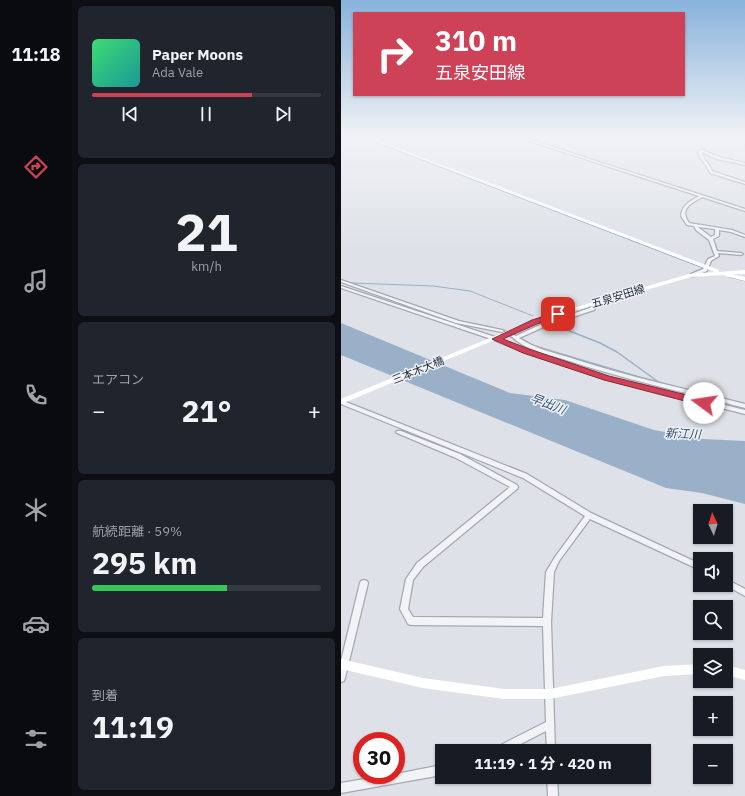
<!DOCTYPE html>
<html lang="ja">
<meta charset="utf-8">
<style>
:root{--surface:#171b24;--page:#20242c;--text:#f1f3f6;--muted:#9ea1a6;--line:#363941;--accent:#ce4258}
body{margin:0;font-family:"IBM Plex Sans","Noto Sans JP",sans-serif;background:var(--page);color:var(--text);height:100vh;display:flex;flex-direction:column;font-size:15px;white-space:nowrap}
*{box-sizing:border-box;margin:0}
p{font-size:13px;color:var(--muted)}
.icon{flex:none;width:22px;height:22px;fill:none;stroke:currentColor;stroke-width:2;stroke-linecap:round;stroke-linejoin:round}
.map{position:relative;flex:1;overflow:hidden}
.sheet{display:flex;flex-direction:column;gap:6px;padding:6px;background:#0d0f14;width:269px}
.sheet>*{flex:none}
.guide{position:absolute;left:12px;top:12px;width:332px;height:84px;border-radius:0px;box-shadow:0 1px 3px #0004;background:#ce4258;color:#fff;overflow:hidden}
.needle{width:26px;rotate:356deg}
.tools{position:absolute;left:352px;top:504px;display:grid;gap:8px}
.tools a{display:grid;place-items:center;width:40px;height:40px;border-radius:0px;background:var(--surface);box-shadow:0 1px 3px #0004;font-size:20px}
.speed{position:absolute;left:12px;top:732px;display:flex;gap:8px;font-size:20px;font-weight:700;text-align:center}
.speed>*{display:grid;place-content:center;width:52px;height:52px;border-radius:50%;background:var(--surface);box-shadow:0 1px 3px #0004;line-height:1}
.speed .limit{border:6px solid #d22;background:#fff;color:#111}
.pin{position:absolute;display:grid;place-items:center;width:34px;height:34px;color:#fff;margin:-17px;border-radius:8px;box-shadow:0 2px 6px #0006}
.me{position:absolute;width:44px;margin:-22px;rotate:284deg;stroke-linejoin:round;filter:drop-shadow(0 0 3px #0008)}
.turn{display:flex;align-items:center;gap:14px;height:84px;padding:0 16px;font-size:18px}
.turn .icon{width:52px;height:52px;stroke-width:2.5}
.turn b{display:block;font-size:28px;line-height:34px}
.big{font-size:30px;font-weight:700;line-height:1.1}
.sheet .card{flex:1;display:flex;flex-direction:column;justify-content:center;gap:6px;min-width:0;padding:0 14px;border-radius:6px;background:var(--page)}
.sheet .dial{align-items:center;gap:0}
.dial b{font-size:52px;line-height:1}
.song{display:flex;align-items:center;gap:12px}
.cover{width:48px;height:48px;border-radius:6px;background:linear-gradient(135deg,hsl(140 70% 55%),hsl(180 70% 35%))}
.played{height:4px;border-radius:2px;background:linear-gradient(90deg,var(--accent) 70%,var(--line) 70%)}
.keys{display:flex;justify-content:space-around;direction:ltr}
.heat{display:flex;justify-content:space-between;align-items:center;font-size:22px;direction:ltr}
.charge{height:6px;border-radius:3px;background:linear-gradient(90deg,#34c759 59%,var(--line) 0)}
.trip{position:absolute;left:94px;top:744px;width:216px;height:40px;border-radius:0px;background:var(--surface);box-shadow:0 1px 3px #0004;font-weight:700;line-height:40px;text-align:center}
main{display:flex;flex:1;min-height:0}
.tab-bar{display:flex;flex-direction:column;width:72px;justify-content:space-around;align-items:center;background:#090b0e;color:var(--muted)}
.tab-bar .icon{width:28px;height:28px}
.tab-bar .current{color:var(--accent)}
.tab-bar b{font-size:18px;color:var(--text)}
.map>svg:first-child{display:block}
.water{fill:#99b0c8}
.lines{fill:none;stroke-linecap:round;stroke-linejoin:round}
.stream-far1{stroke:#99b0c8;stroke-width:1}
.stream{stroke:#99b0c8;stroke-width:1.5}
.street-tunnel{stroke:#b9bec6;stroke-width:5.5;stroke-dasharray:5.5 2.5;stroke-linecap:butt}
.street-casing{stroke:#a3a9b2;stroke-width:2.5}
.street{fill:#f1f3f6;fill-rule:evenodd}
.secondary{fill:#fff;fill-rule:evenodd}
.route{fill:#ce4258;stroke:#862b39}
.labels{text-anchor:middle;stroke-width:3;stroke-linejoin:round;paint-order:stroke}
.street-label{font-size:11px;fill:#27303e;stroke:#edf1f5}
.water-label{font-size:12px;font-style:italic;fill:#314f72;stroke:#edf1f5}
</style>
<main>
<nav class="tab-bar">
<b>11:18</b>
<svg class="icon current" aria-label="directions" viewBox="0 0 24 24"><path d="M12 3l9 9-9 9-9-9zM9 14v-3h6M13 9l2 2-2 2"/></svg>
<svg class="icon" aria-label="music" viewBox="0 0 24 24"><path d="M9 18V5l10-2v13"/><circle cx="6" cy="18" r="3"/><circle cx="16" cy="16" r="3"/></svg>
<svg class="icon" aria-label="phone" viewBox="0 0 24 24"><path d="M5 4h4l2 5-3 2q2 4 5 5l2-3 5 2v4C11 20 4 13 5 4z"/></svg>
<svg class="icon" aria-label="climate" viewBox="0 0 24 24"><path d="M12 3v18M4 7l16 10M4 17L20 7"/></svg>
<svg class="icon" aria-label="car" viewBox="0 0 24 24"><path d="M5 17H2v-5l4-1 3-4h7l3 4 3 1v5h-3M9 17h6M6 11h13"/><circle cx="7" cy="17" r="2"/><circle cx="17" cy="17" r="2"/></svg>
<svg class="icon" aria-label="filters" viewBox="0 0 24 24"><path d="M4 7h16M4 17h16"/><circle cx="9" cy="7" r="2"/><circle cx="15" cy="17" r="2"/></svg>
</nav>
<section class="sheet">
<div class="card">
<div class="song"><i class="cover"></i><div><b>Paper Moons</b><p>Ada Vale</p></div></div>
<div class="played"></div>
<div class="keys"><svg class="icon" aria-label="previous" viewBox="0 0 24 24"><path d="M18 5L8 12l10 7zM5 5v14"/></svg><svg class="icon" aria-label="pause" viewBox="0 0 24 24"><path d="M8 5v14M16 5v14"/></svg><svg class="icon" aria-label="next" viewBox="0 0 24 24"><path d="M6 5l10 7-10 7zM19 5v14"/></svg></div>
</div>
<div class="card dial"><b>21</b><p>km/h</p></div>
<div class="card"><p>エアコン</p>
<div class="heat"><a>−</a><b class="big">21°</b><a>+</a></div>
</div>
<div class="card"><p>航続距離 · 59%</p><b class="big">295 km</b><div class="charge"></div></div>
<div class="card"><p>到着</p><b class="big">11:19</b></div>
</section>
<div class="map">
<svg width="404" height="796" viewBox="0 0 404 796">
<rect width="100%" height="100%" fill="#dee2e8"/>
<polygon class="water" points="0,323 169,393 224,400 313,430 362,439 404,441 404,504 361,493 325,488 0,355"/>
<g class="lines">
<g class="stream-far1">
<polyline points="21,137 362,268"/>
<polyline points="388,277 404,281"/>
<polyline points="0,280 25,289"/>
<polyline points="11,283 92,286 129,291 192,316"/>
</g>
<g class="stream">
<polyline points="133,324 150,327"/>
<polyline points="211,324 259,343 276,352 319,383"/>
<polyline points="179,338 193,346"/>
<polyline points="197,347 308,380"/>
<polyline points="397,402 404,404"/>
</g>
<polyline class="street-tunnel" points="161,331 172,336"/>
<defs>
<g id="street">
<path d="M 176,137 L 181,137 L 404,209 L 404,211 L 361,197 C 354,201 341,207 345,217 C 345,219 347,221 348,223 L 391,230 L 404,235 L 404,237 L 390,232 L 378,230 L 378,236 L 372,239 L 376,251 L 400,253 L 402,254 L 400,255 L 377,253 L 378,256 L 370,261 L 366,271 L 354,276 L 350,276 L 350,274 L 362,269 L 367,259 L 374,256 L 368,240 L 355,230 L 353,226 L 346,225 L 340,216 C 341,205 349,201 358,196 ZM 357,227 L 374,229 L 374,235 L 370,237 L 358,228 Z"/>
<path d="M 359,150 L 361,150 L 378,157 L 404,163 L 404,165 L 376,159 L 361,152 C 362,160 369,164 371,171 L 404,182 L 404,184 L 369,173 C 366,165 359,160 357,152 Z"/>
<polygon points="0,280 118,321 161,330 163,331 161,332 115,323 0,282"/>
<polygon points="0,286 157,338 187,350 267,377 404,410 404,414 264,379 183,352 153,340 0,288"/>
<path d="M 254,302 L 256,302 L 258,303 L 253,310 L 205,326 L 178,338 C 193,348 213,353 230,358 C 287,377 346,389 404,404 L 404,408 C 343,392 281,379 222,359 C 204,354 183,349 170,336 L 172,335 L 175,336 L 201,324 L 249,308 Z"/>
<polygon points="0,400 186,474 250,513 359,564 359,570 249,519 218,561 213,572 210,622 214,751 206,751 205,731 166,751 153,751 154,748 205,722 202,626 70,625 67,624 59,609 65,579 76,563 169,487 115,458 56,433 55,432 56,431 60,431 119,454 176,485 177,487 176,489 82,567 72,580 67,609 72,617 202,618 205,572 214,557 244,516 182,478 0,404"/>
<polygon points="385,579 404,589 404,596 384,585 385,585"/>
<polygon points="23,580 26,581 27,583 4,678 3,681 0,682 0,661 19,583 20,581"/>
<polygon points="101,765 101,775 0,793 0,783 47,775 55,775 55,774"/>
<polygon points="206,777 216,777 217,796 207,796"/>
</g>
</defs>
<use href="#street" class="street-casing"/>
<use href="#street" class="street"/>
<g class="secondary">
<polygon points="23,137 28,137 378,270 378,272 404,270 404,274 391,274 404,277 404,281 384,276 383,275 350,277 219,315 180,329 0,404 0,399 176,327 215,313 348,274 374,272"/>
<polygon points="0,659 82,678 163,689 209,689 323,666 359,664 359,674 323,676 209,699 163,699 82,688 0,669"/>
<polygon points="385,665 404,670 404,680 385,675"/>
</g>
</g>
<linearGradient id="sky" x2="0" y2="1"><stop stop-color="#88b2db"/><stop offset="0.55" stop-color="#f0f2f5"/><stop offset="1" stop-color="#f0f2f5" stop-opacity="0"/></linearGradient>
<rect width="404" height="248" fill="url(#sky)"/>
<polygon class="route" points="217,312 221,314 220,316 196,324 162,339 188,349 268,376 366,400 367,403 366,405 363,406 263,380 182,353 151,339 191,320"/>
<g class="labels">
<g class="street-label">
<text transform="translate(277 296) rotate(-17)" y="4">五泉安田線</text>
<text transform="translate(77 370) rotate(-22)" y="4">三本木大橋</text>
</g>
<g class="water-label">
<text transform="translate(207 404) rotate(21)" y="4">早出川</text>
<text transform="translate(342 434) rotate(2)" y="4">新江川</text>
</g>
</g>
</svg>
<div class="tools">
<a><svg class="needle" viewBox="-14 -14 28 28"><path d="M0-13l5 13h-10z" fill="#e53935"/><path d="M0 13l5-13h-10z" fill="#9ea1a6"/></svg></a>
<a><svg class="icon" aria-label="sound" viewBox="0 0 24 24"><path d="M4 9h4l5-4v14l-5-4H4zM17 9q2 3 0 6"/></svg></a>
<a><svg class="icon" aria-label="search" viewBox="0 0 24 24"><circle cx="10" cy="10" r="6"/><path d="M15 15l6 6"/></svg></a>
<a><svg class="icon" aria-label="layers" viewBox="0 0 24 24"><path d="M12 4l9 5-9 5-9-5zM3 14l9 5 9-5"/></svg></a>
<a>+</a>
<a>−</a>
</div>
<div class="speed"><div class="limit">30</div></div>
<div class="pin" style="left:217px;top:314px;background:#d93025"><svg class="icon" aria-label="arrive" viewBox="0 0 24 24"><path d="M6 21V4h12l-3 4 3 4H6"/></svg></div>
<svg class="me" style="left:363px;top:403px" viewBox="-20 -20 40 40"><circle r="19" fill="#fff"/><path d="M0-13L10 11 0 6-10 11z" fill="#ce4258"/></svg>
<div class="trip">11:19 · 1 分 · 420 m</div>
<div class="guide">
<div class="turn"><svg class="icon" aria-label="right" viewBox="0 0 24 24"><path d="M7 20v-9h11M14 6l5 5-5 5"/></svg><div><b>310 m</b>五泉安田線</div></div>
</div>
</div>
</main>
